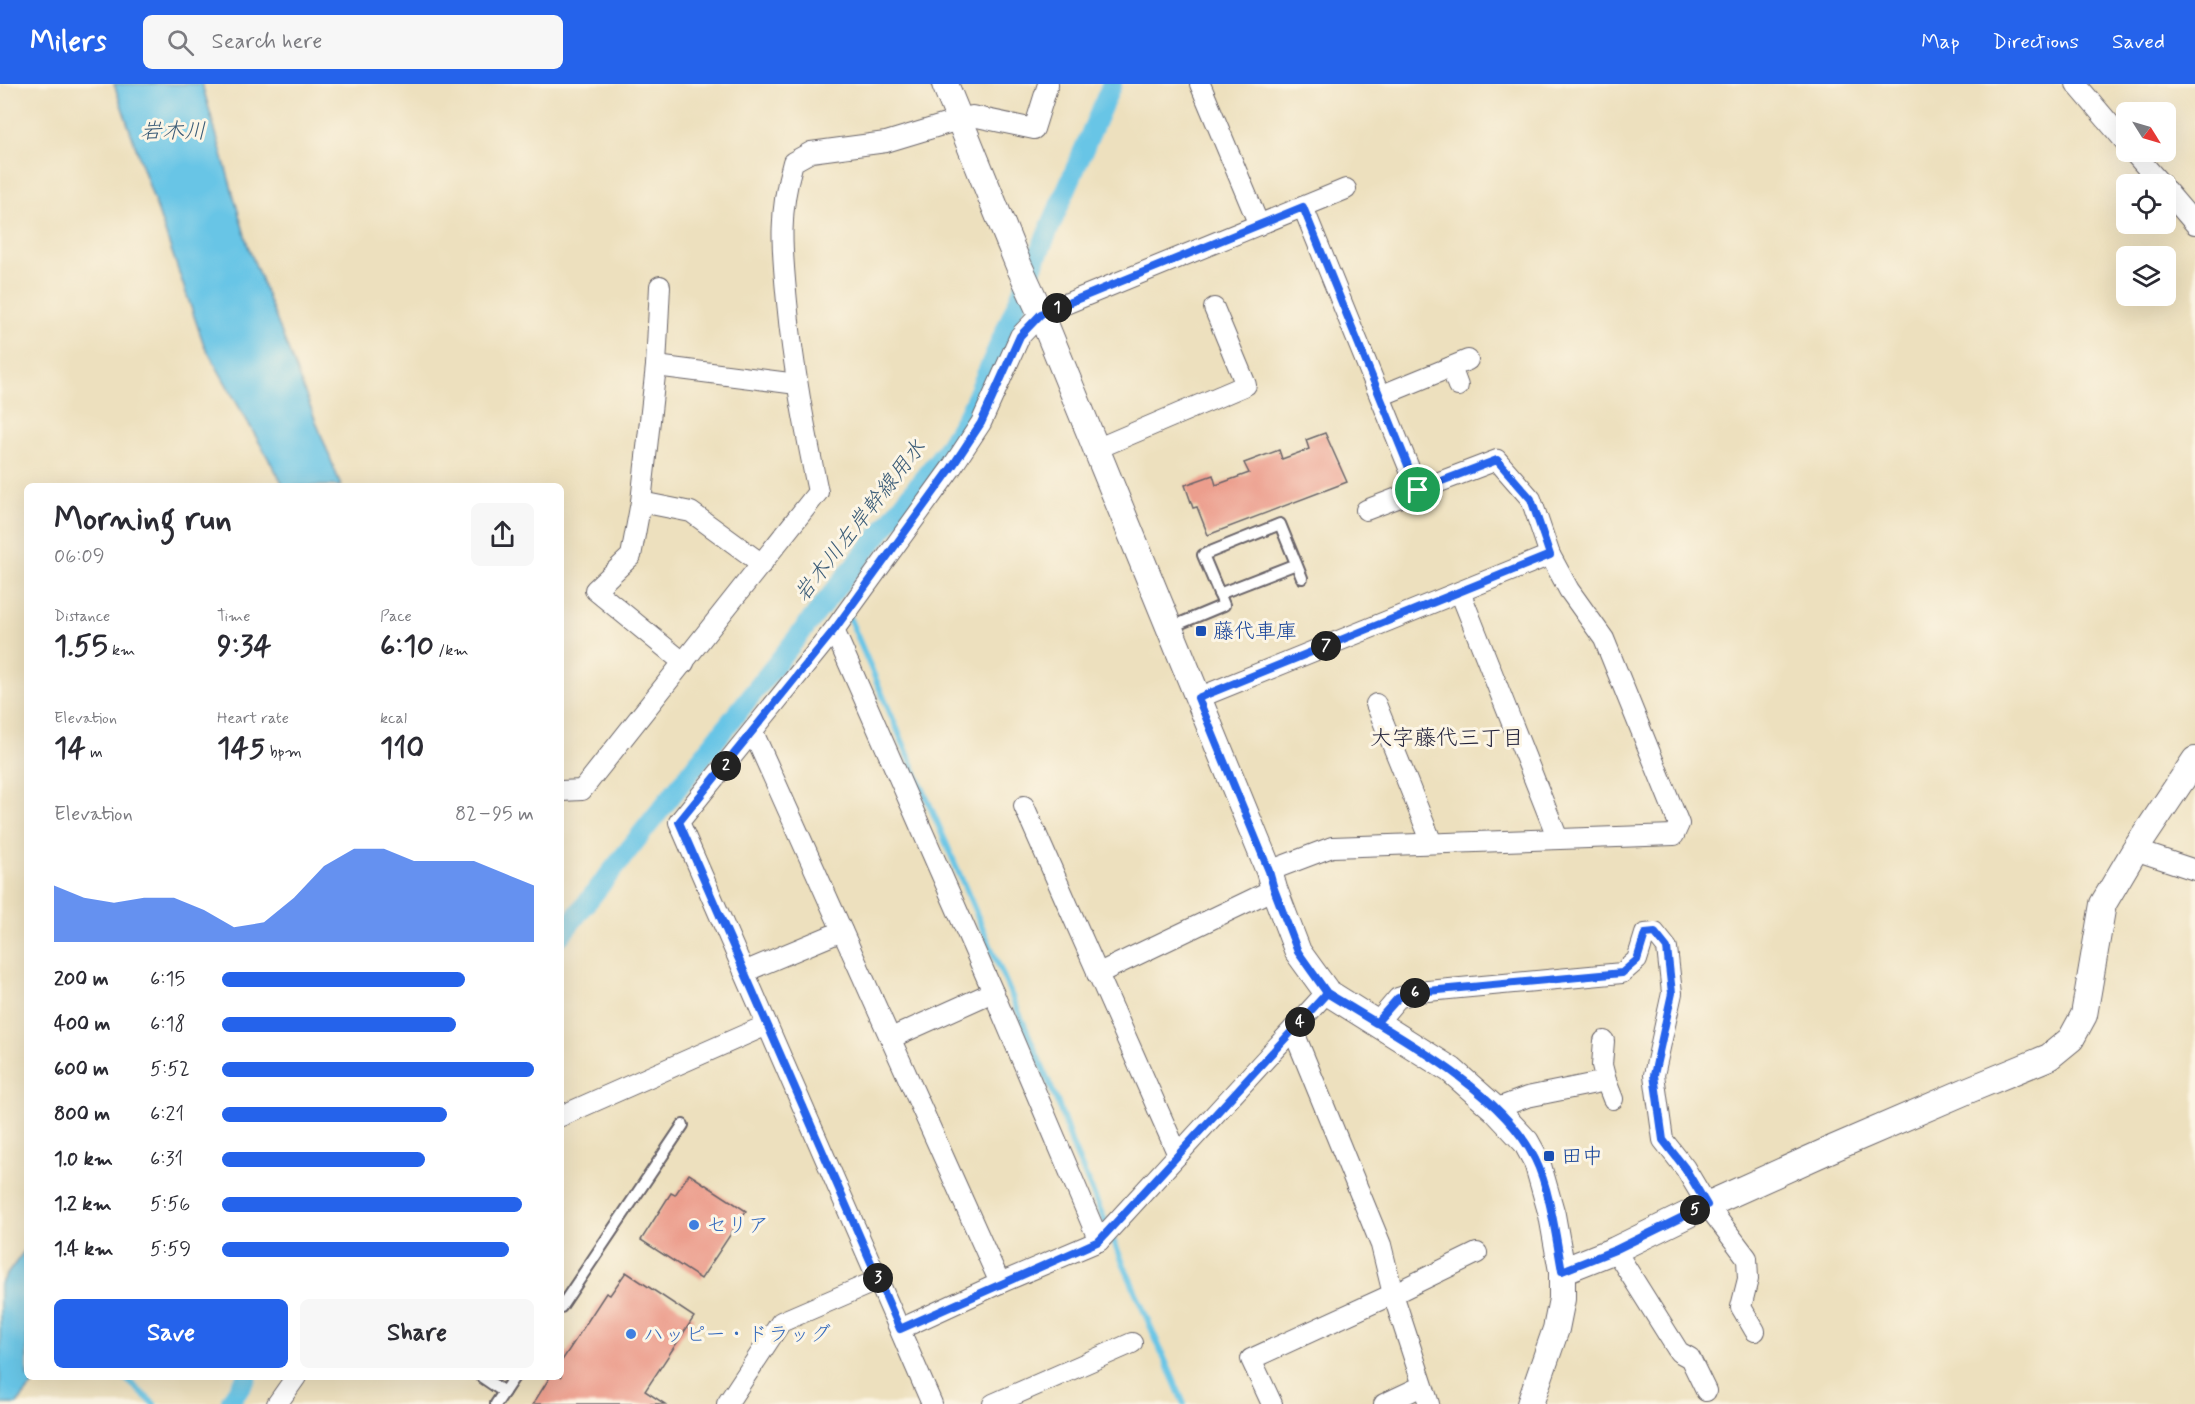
<!DOCTYPE html>
<meta charset="utf-8">
<style>
body{margin:0;font-family:Mynerve,"Klee One",sans-serif;background:#f7f7f7;color:#2b2b33;height:100vh;display:flex;flex-direction:column;font-size:22px;white-space:nowrap}
*{box-sizing:border-box;margin:0}
p{font-size:20px;color:#7c7c81}
.icon{flex:none;width:33px;height:33px;fill:none;stroke:currentColor;stroke-width:2;stroke-linecap:round;stroke-linejoin:round}
.map{position:relative;flex:1;overflow:hidden}
.sheet{position:absolute;left:24px;top:399px;width:540px;height:897px;display:flex;flex-direction:column;background:#fff;border-radius:9px;box-shadow:0 6px 24px #0002}
.sheet>*{flex:none}
.needle{width:39px;rotate:127deg}
.tools{position:absolute;left:2116px;top:18px;display:grid;gap:12px}
.tools a{display:grid;place-items:center;width:60px;height:60px;border-radius:9px;background:#fff;box-shadow:0 6px 24px #0002;font-size:30px}
.pin{position:absolute;display:grid;place-items:center;width:51px;height:51px;color:#fff;margin:-26px;border:3px solid #fff;border-radius:50%;box-shadow:0 2px 6px #0007}
.km{position:absolute;width:30px;height:30px;margin:-15px;border-radius:50%;background:#222;color:#fff;font-size:16px;line-height:30px;text-align:center}
.round{display:grid;place-items:center;flex:none;width:63px;height:63px;border-radius:9px;background:#f7f7f7}
.overview{display:flex;align-items:center;justify-content:space-between;height:102px;padding:0 30px}
h1{font-size:33px;font-weight:700;line-height:45px}
.metrics{display:grid;grid-template-columns:repeat(3,1fr);gap:9px;height:102px;padding:6px 30px}
.metrics div{display:grid;align-content:center}
.metrics b{font-size:30px;font-weight:700}
.metrics small{font-size:16px;font-weight:400}
.metrics p{font-size:16px}
.chart{height:168px;padding:12px 30px}
.chart p{display:flex;justify-content:space-between}
.chart svg{width:100%;height:108px;margin-top:6px;fill:#2563eb;opacity:.7}
.button{display:flex;gap:12px;margin-top:auto;padding:12px 30px}
.button a{flex:1;height:69px;border-radius:9px;background:#2563eb;color:#fff;font-size:24px;font-weight:700;line-height:69px;text-align:center}
.button a+a{background:#f7f7f7;color:#2b2b33}
ul{padding:0 30px;list-style:none;font-size:20px}
li{display:grid;grid-template-columns:96px 72px 1fr;align-items:center;height:45px}
li i{height:15px;border-radius:8px;background:#2563eb}
header{display:flex;align-items:center;gap:36px;box-sizing:border-box;height:84px;padding:0 30px;background:#2563eb;color:#fff}
header strong{font-size:28px}
nav{display:flex;gap:33px;margin-inline-start:auto;font-size:21px}
.search{width:420px;height:54px;background:#f7f7f7;display:flex;align-items:center;gap:15px;box-sizing:border-box;padding:0 21px;border-radius:9px;color:#7c7c81;font-size:22px}
.map>svg:first-child{display:block}
.water{fill:#68c5e6;stroke:#457490;stroke-width:1.5}
.lines{fill:none;stroke-linecap:round;stroke-linejoin:round}
.stream{stroke:#68c5e6;stroke-width:6}
.canal{stroke:#68c5e6;stroke-width:20}
.building{fill:#ec9e8d}
.service-casing{stroke:#696469;stroke-width:14}
.minor-casing{stroke:#696469;stroke-width:22}
.tertiary-casing{stroke:#696469;stroke-width:28}
.service{stroke:#fff;stroke-width:10}
.minor{stroke:#fff;stroke-width:20}
.tertiary{stroke:#fff;stroke-width:26}
.route-casing{stroke:#fff;stroke-width:12}
.route{stroke:#2563eb;stroke-width:8}
.transit-dot{fill:#1a4fb4;stroke:#fcf5e5;stroke-width:2}
.shop-dot{fill:#3f7fe0;stroke:#fcf5e5;stroke-width:2}
.labels{text-anchor:middle;stroke-width:6;stroke-linejoin:round;paint-order:stroke}
.transit-label{font-size:21px;fill:#164399;stroke:#fcf5e5;text-anchor:start}
.shop-label{font-size:21px;fill:#366cbe;stroke:#fcf5e5;text-anchor:start}
.water-label{font-size:22px;font-style:italic;fill:#3a5b77;stroke:#fcf5e5}
.neighbourhood-label{font-size:22px;fill:#22223b;stroke:#fcf5e5}
</style>
<header>
<strong>Milers</strong>
<div class="search"><svg class="icon" aria-label="search" viewBox="0 0 24 24"><circle cx="10" cy="10" r="6"/><path d="M15 15l6 6"/></svg>Search here</div>
<nav><a>Map</a><a>Directions</a><a>Saved</a></nav>
</header>
<div class="map">
<svg width="2195" height="1320" viewBox="0 0 2195 1320">
<rect width="100%" height="100%" fill="#fcf5e5"/>
<filter id="ink" filterUnits="userSpaceOnUse"><feTurbulence type="fractalNoise" baseFrequency=".0167" numOctaves="2"/><feDisplacementMap in="SourceGraphic" scale="12" xChannelSelector="R" yChannelSelector="G"/><feConvolveMatrix kernelMatrix="1 2 1 2 8 2 1 2 1" color-interpolation-filters="sRGB"/></filter>
<filter id="wash" filterUnits="userSpaceOnUse"><feTurbulence type="fractalNoise" baseFrequency=".008" numOctaves="4" result="noise"/><feDisplacementMap in="SourceGraphic" scale="24" xChannelSelector="R" yChannelSelector="G"/><feGaussianBlur stdDeviation="1.35" result="paint"/><feColorMatrix in="noise" values="0 0 0 0 0 0 0 0 0 0 0 0 0 0 0 0 0 1.4 0 .05"/><feComposite in="paint" operator="in"/></filter>
<g filter="url(#wash)">
<rect width="100%" height="100%" fill="#ede0be"/>
<!-- water -->
<g class="water">
<path d="M114 0H202L248 162 341 402H284L204 261Z"/>
<path d="M27 1163V1293H39L17 1320H0V1200Z"/>
</g>
<g class="lines">
<!-- stream -->
<g class="stream">
<path d="M849 533 1059 1022 1073 1063 1184 1320"/>
<path d="M124 1293 154 1320"/>
</g>
<!-- canal -->
<g class="canal">
<path d="M561 851 946 366 972 323 1112 0"/>
<path d="M231 1316 247 1293"/>
</g>
</g>
<g id="blocks">
<!-- building -->
<g class="building">
<path d="M1325 349 1347 398 1208 451 1197 423 1193 424 1185 401 1213 391 1216 401 1249 389 1244 379 1279 366 1282 375 1309 365 1306 356Z"/>
<path d="M689 1090 746 1127 701 1195 641 1156 671 1109 675 1111Z"/>
<path d="M626 1188 694 1233 645 1307 665 1320H533L550 1293H561V1278L606 1209 610 1211Z"/>
</g>
</g>
</g>
<g filter="url(#ink)">
<use href="#blocks" fill-opacity="0" stroke="#696469" stroke-width="1.5"/>
<g class="lines">
<defs>
<g id="service">
<path d="M1219 510 1296 480"/>
<path d="M1169 544 1224 521 1203 471 1280 440 1302 494"/>
<path d="M561 1223 683 1041"/>
<path d="M482 1293 504 1308"/>
<path d="M496 1320 514 1293"/>
</g>
<g id="minor">
<path d="M1200 0 1259 141"/>
<path d="M2076 0 2127 60"/>
<path d="M2133 68 2161 100"/>
<path d="M2166 106 2195 140"/>
<path d="M1303 123 1418 406"/>
<path d="M660 202 656 282 641 418 631 472 595 506 684 579"/>
<path d="M656 282 797 300"/>
<path d="M1451 283 1458 302"/>
<path d="M1380 312 1468 276"/>
<path d="M1096 365 1246 301 1214 224"/>
<path d="M641 418 691 428 762 480"/>
<path d="M1460 508 1558 755"/>
<path d="M834 546 993 908 1099 1157"/>
<path d="M1198 614 1550 471"/>
<path d="M1376 620 1432 759"/>
<path d="M753 648 1000 1199"/>
<path d="M561 707 582 706 818 408C805 345 793 283 787 218 782 166 778 130 793 78L811 68 886 58 972 32 1034 45 1048 0"/>
<path d="M1024 722 1178 1071"/>
<path d="M2135 766 2195 786"/>
<path d="M1269 787 1332 763 1674 751 1679 740 1604 555 1569 506 1550 471 1531 415 1497 376 1366 426"/>
<path d="M744 888 842 847"/>
<path d="M1097 890 1274 805"/>
<path d="M1376 940 1398 914 1417 908 1622 889 1637 876 1645 850 1655 849 1667 864 1672 909 1654 991 1663 1056 1685 1084 1707 1121 1747 1174 1748 1195 1741 1223 1755 1247"/>
<path d="M1293 946 1381 1161 1393 1210 1429 1320"/>
<path d="M891 954 993 908"/>
<path d="M1604 957 1602 981 1606 997"/>
<path d="M1495 1025 1527 1013 1606 997 1613 1015"/>
<path d="M561 1032 767 941"/>
<path d="M1615 1166 1679 1268 1690 1274 1706 1307"/>
<path d="M900 1245 1000 1199 1099 1157 1327 908"/>
<path d="M277 1320 296 1293"/>
<path d="M727 1320 781 1238 869 1200"/>
<path d="M932 1320 679 738 834 546 952 383 981 339 1020 252 1041 230 1346 105"/>
<path d="M993 1320 1132 1259"/>
<path d="M1272 1320 1251 1275 1393 1210 1477 1169"/>
<path d="M1384 1320 1422 1302"/>
</g>
<g id="tertiary">
<path d="M945 0 1019 182 1041 230 1269 787 1274 805 1298 868 1327 908 1451 986 1495 1025 1526 1058 1537 1078 1552 1131 1562 1187V1215L1556 1245 1530 1320"/>
<path d="M1562 1187 1615 1166 1707 1121 1827 1067 1971 1005 2049 973 2071 955 2084 931 2103 820 2135 766 2195 676"/>
</g>
</defs>
<!-- service casing -->
<use href="#service" class="service-casing"/>
<!-- minor casing -->
<use href="#minor" class="minor-casing"/>
<!-- tertiary casing -->
<use href="#tertiary" class="tertiary-casing"/>
<!-- service -->
<use href="#service" class="service"/>
<!-- minor -->
<use href="#minor" class="minor"/>
<!-- tertiary -->
<use href="#tertiary" class="tertiary"/>
</g>
</g>
<g class="lines" filter="url(#ink)">
<defs>
<path id="route" d="M1418 406 1303 123 1041 230 1020 252 981 339 952 383 834 546 679 738 900 1245 1099 1157 1327 909C1392 949 1501 1005 1535 1075 1550 1105 1556 1154 1562 1187L1615 1166 1707 1121 1685 1084 1663 1056 1654 991 1672 909 1667 864 1655 849 1645 850 1637 876 1622 889 1417 908 1398 914 1376 939 1327 909 1298 868 1274 805 1269 787 1198 614 1550 471 1531 415 1497 376 1418 406"/>
</defs>
<!-- route casing -->
<use href="#route" class="route-casing"/>
<!-- route -->
<use href="#route" class="route"/>
</g>
<!-- markers -->
<g class="transit-dot">
<rect x="1195" y="541" width="12" height="12" rx="3"/>
<rect x="1543" y="1066" width="12" height="12" rx="3"/>
</g>
<g class="shop-dot">
<circle cx="694" cy="1141" r="6"/>
<circle cx="631" cy="1250" r="6"/>
</g>
<g class="labels">
<!-- transit labels -->
<g class="transit-label">
<text x="1213" y="554">藤代車庫</text>
<text x="1561" y="1079">田中</text>
</g>
<!-- shop labels -->
<g class="shop-label">
<text x="706" y="1148">セリア</text>
<text x="643" y="1257">ハッピー・ドラッグ</text>
</g>
<!-- water labels -->
<g class="water-label">
<text x="173" y="54">岩木川</text>
<text transform="translate(859 436) rotate(-52)" y="8">岩木川左岸幹線用水</text>
</g>
<!-- neighbourhood labels -->
<g class="neighbourhood-label">
<text x="1447" y="661">大字藤代三丁目</text>
</g>
</g>
</svg>
<div class="tools">
<a><svg class="needle" viewBox="-14 -14 28 28"><path d="M0-13l5 13h-10z" fill="#e53935"/><path d="M0 13l5-13h-10z" fill="#7c7c81"/></svg></a>
<a><svg class="icon" aria-label="locate" viewBox="0 0 24 24"><circle cx="12" cy="12" r="6"/><path d="M12 2v4M12 18v4M2 12h4M18 12h4"/></svg></a>
<a><svg class="icon" aria-label="layers" viewBox="0 0 24 24"><path d="M12 4l9 5-9 5-9-5zM3 14l9 5 9-5"/></svg></a>
</div>
<div class="pin" style="left:1418px;top:406px;background:#1e9e55"><svg class="icon" aria-label="arrive" viewBox="0 0 24 24"><path d="M6 21V4h12l-3 4 3 4H6"/></svg></div>
<b class="km" style="left:1057px;top:224px">1</b>
<b class="km" style="left:726px;top:682px">2</b>
<b class="km" style="left:878px;top:1194px">3</b>
<b class="km" style="left:1300px;top:938px">4</b>
<b class="km" style="left:1695px;top:1126px">5</b>
<b class="km" style="left:1415px;top:909px">6</b>
<b class="km" style="left:1326px;top:562px">7</b>
<section class="sheet">
<div class="overview"><div><h1>Morning run</h1><p>06:09</p></div><a class="round"><svg class="icon" aria-label="share" viewBox="0 0 24 24"><path d="M12 15V3M7 8l5-5 5 5M5 13v7h14v-7"/></svg></a></div>
<div class="metrics">
<div><p>Distance</p><b>1.55<small> km</small></b></div>
<div><p>Time</p><b>9:34</b></div>
<div><p>Pace</p><b>6:10<small> /km</small></b></div>
</div>
<div class="metrics">
<div><p>Elevation</p><b>14<small> m</small></b></div>
<div><p>Heart rate</p><b>145<small> bpm</small></b></div>
<div><p>kcal</p><b>110</b></div>
</div>
<div class="chart"><p><span>Elevation</span>82–95 m</p>
<svg viewBox="0 0 160 44" preserveAspectRatio="none"><path d="M0 44V21L10 26L20 28L30 26L40 26L50 31L60 38L70 36L80 26L90 13L100 6L110 6L120 11L130 11L140 11L150 16L160 21V44z"/></svg>
</div>
<ul>
<li><b>200 m</b>6:15<i style="width:78%"></i></li>
<li><b>400 m</b>6:18<i style="width:75%"></i></li>
<li><b>600 m</b>5:52<i style="width:100%"></i></li>
<li><b>800 m</b>6:21<i style="width:72%"></i></li>
<li><b>1.0 km</b>6:31<i style="width:65%"></i></li>
<li><b>1.2 km</b>5:56<i style="width:96%"></i></li>
<li><b>1.4 km</b>5:59<i style="width:92%"></i></li>
</ul>
<div class="button"><a>Save</a><a>Share</a></div>
</section>
</div>
